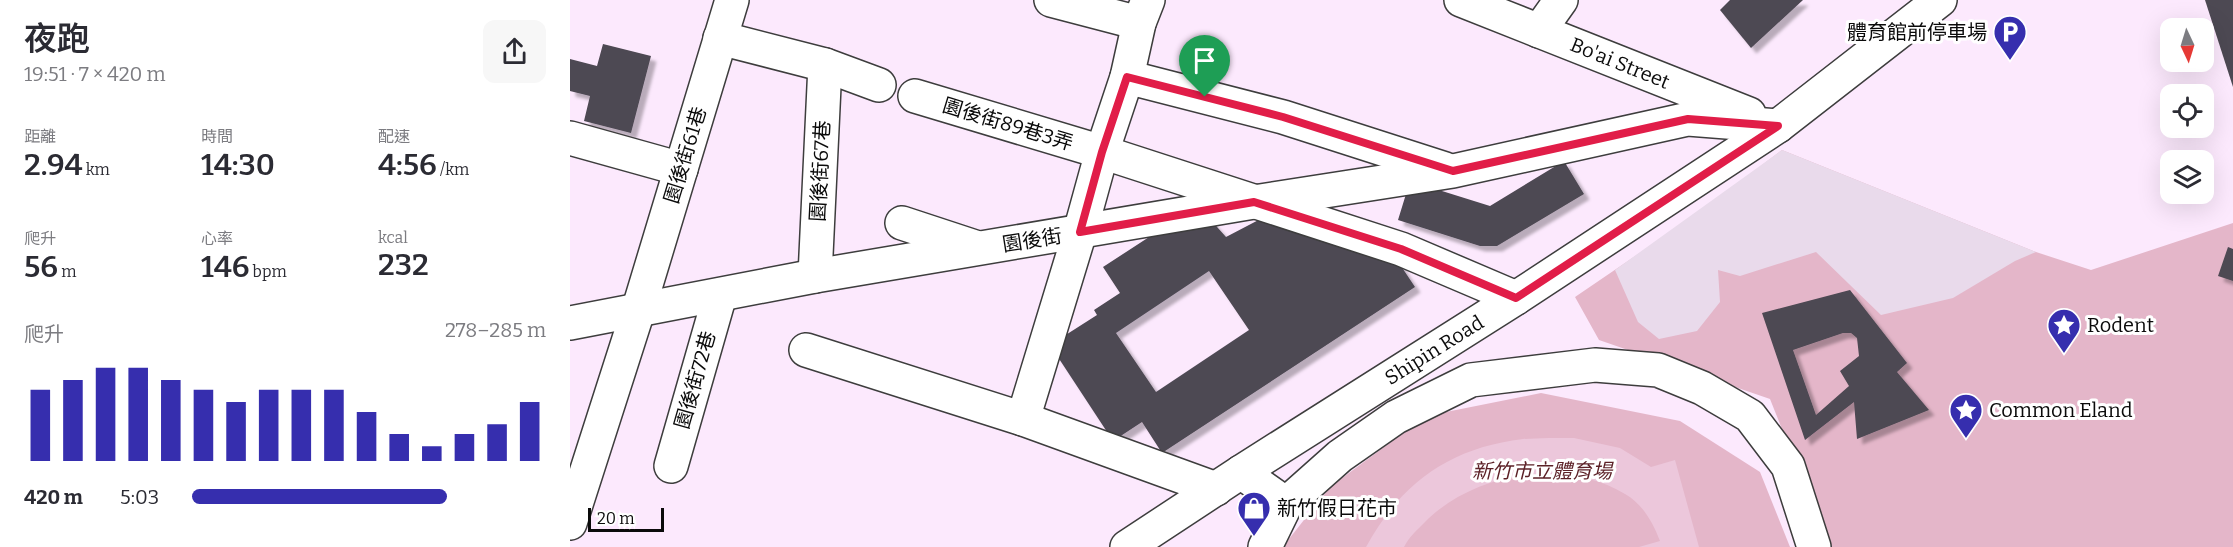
<!DOCTYPE html>
<html lang="zh-TW">
<meta charset="utf-8">
<style>
body{margin:0;font-family:Bitter,"Noto Sans TC",serif;background:#f7f7f7;color:#2b2b33;height:100vh;display:flex;flex-direction:column;font-size:22px;white-space:nowrap}
*{box-sizing:border-box;margin:0}
p{font-size:20px;color:#7c7c81}
.icon{flex:none;width:33px;height:33px;fill:none;stroke:currentColor;stroke-width:2;stroke-linecap:round;stroke-linejoin:round}
.map{position:relative;flex:1;overflow:hidden}
.side{display:flex;flex-direction:column;background:#fff;width:570px}
.side>*{flex:none}
.needle{width:39px;rotate:176deg}
.buttons{position:absolute;left:1590px;top:18px;display:grid;gap:12px}
.buttons a{display:grid;place-items:center;width:54px;height:54px;border-radius:12px;background:#fff;box-shadow:0 6px 24px #0002;font-size:30px}
.scale{position:absolute;left:18px;bottom:15px;width:76px;box-sizing:border-box;padding-left:6px;border:3px solid #0a0a0a;border-top:0;font-size:16px;line-height:21px;white-space:nowrap;color:#0a0a0a;-webkit-text-stroke:4px #fff;paint-order:stroke}
.pin{position:absolute;display:grid;place-items:center;width:51px;height:51px;color:#fff;margin:-62px -26px;border-radius:50% 50% 50% 0;rotate:-45deg;box-shadow:0 0 6px #0007}
.pin .icon{rotate:45deg}
.round{display:grid;place-items:center;flex:none;width:63px;height:63px;border-radius:12px;background:#f7f7f7}
.overview{display:flex;align-items:center;justify-content:space-between;height:102px;padding:0 24px}
h1{font-size:33px;font-weight:600;line-height:45px}
.metrics{display:grid;grid-template-columns:repeat(3,1fr);gap:9px;height:102px;padding:6px 24px}
.metrics div{display:grid;align-content:center}
.metrics b{font-size:30px;font-weight:600}
.metrics small{font-size:16px;font-weight:400}
.metrics p{font-size:16px}
.chart{height:168px;padding:12px 24px}
.chart p{display:flex;justify-content:space-between}
.chart svg{width:100%;height:108px;margin-top:6px;stroke:#362eae;stroke-width:6}
ul{padding:0 24px;list-style:none;font-size:20px}
li{display:grid;grid-template-columns:96px 72px 1fr;align-items:center;height:45px}
li i{height:15px;border-radius:8px;background:#362eae}
main{display:flex;flex:1;min-height:0}
.map>svg:first-child{display:block}
.green{fill:#e4b6c9}
.pitch{fill:#ecc7db}
.plaza{fill:#e9daeb}
.building{fill:#4d4852;fill-rule:evenodd;filter:url(#shadow)}
.lines{fill:none;stroke-linecap:round;stroke-linejoin:round}
.minor-casing{stroke:#3d3d3d;stroke-width:36}
.minor{stroke:#fff;stroke-width:33}
.route-casing{stroke:#fff;stroke-width:12}
.route{stroke:#e11d48;stroke-width:8}
.labels{text-anchor:middle;stroke-width:6;stroke-linejoin:round;paint-order:stroke}
.poi-label{font-size:20px;fill:#0a0a0a;stroke:#fff;text-anchor:start}
.street-label{font-size:20px;fill:#0a0a0a;stroke:#fff}
.park-label{font-size:20px;font-style:italic;fill:#5c2127;stroke:#fff}
</style>
<main>
<section class="side">
<div class="overview"><div><h1>夜跑</h1><p>19:51 · 7 × 420 m</p></div><a class="round"><svg class="icon" aria-label="share" viewBox="0 0 24 24"><path d="M12 15V3M7 8l5-5 5 5M5 13v7h14v-7"/></svg></a></div>
<div class="metrics">
<div><p>距離</p><b>2.94<small> km</small></b></div>
<div><p>時間</p><b>14:30</b></div>
<div><p>配速</p><b>4:56<small> /km</small></b></div>
</div>
<div class="metrics">
<div><p>爬升</p><b>56<small> m</small></b></div>
<div><p>心率</p><b>146<small> bpm</small></b></div>
<div><p>kcal</p><b>232</b></div>
</div>
<div class="chart"><p><span>爬升</span>278–285 m</p>
<svg viewBox="0 0 160 44" preserveAspectRatio="none"><path d="M5 44V15M15 44V11M25 44V6M35 44V6M45 44V11M55 44V15M65 44V20M75 44V15M85 44V15M95 44V15M105 44V24M115 44V33M125 44V38M135 44V33M145 44V29M155 44V20"/></svg>
</div>
<ul>
<li><b>420 m</b>5:03<i style="width:72%"></i></li>
</ul>
</section>
<div class="map">
<svg width="1663" height="547" viewBox="0 0 1663 547">
<defs>
<filter id="shadow"><feDropShadow dx="5.5" dy="5.5" stdDeviation="1.5" flood-color="#0004"/></filter>
</defs>
<rect width="100%" height="100%" fill="#fce9fd"/>
<!-- green -->
<g class="green">
<path d="M1212 150 1466 252 1521 270 1663 223V547H1259L1200 399 1029 340 1005 297 1127 214Z"/>
<path d="M971 393 1110 421 1190 472 1220 547H715V544L760 487 856 416Z"/>
</g>
<!-- pitch -->
<path class="pitch" d="M1004 438 1050 448 1081 467 1105 460 1129 547H1069L1090 541C1083 523 1073 504 1055 494 995 457 903 473 855 522 847 530 839 537 834 547H796C831 483 879 448 953 439 969 438 987 438 1004 438Z"/>
<!-- plaza -->
<path class="plaza" d="M1212 150 1466 252 1445 261 1383 298 1311 315 1246 252 1170 276 1148 270 1150 302 1127 331 1089 339 1068 322 1045 270Z"/>
<!-- building -->
<g class="building">
<path d="M1160 0H1233L1181 48 1150 10Z"/>
<path d="M1635 0H1663V87Z"/>
<path d="M33 44 81 56 61 133 14 121 20 96 0 91V59L27 66Z"/>
<path d="M994 161 1014 194 927 246H910L828 220 840 181 920 206Z"/>
<path d="M700 214 821 251 845 287 592 453 572 422 543 441 480 345 527 315 524 310 550 293 533 267 593 228 639 218 656 237ZM639 271 679 330 586 392 546 333Z"/>
<path d="M1658 247 1663 249V281L1648 276Z"/>
<path d="M1280 290 1337 363 1327 372 1359 410 1287 439 1284 402 1235 440 1192 313ZM1273 333H1281L1287 338 1289 356 1270 371 1279 386 1246 415 1223 350Z"/>
</g>
<g class="lines">
<defs>
<g id="minor">
<path d="M481 0 569 23"/>
<path d="M891 0 1179 114"/>
<path d="M969 31 991 0"/>
<path d="M150 38 255 65 309 85"/>
<path d="M557 77 713 117 875 169"/>
<path d="M345 96 532 152 831 249 946 298"/>
<path d="M0 138 111 169"/>
<path d="M332 223 405 247"/>
<path d="M245 276 255 65"/>
<path d="M0 323 245 276 684 202 883 171 1118 119 1208 126"/>
<path d="M236 350 453 419 646 489"/>
<path d="M453 419 510 232 532 152 557 77 569 23 578 0"/>
<path d="M101 466 150 295"/>
<path d="M671 472 716 504"/>
<path d="M0 523 68 311 162 0"/>
<path d="M557 547 671 472 946 298 1208 126 1370 0"/>
<path d="M695 547 716 504 770 456 826 417 901 380 1025 365 1088 370 1132 388 1180 416 1218 466 1244 547"/>
</g>
</defs>
<!-- minor casing -->
<use href="#minor" class="minor-casing"/>
<!-- minor -->
<use href="#minor" class="minor"/>
</g>
<g class="lines">
<defs>
<path id="route" d="M557 77 713 117 883 171 1118 119 1208 126 946 298 831 249 684 202 510 232 532 152Z"/>
</defs>
<!-- route casing -->
<use href="#route" class="route-casing"/>
<!-- route -->
<use href="#route" class="route"/>
</g>
<!-- icons -->
<defs>
<symbol id="parking-pin" viewBox="-11 -11 22 30"><path d="M0 17L-7.5 6A9.5 9.5 0 1 1 7.5 6Z" fill="#362eae" stroke="#fff"/><path d="M-3.5-5.5H1a3.5 3.5 0 0 1 0 7H-1V5.5H-3.5ZM-1-3.4V-.6H.8a1.4 1.4 0 0 0 0-2.8Z" fill="#fff"/></symbol>
<symbol id="sight-pin" viewBox="-11 -11 22 30"><path d="M0 17L-7.5 6A9.5 9.5 0 1 1 7.5 6Z" fill="#362eae" stroke="#fff"/><path d="M0-6L1.8-2.2L6-1.7L2.9 1.2L3.7 5.4L0 3.3L-3.7 5.4L-2.9 1.2L-6-1.7L-1.8-2.2Z" fill="#fff"/></symbol>
<symbol id="shop-pin" viewBox="-11 -11 22 30"><path d="M0 17L-7.5 6A9.5 9.5 0 1 1 7.5 6Z" fill="#362eae" stroke="#fff"/><path d="M-5-2.5h2.3a2.7 3.5 0 0 1 5.4 0H5L5.5 6h-11ZM-1.5-2.5h3a1.5 2.3 0 0 0-3 0Z" fill="#fff"/></symbol>
</defs>
<g fill-rule="evenodd">
<use href="#parking-pin" x="1421" y="13" width="38" height="52"/>
<use href="#sight-pin" x="1475" y="306" width="38" height="52"/>
<use href="#sight-pin" x="1377" y="391" width="38" height="52"/>
<use href="#shop-pin" x="665" y="489" width="38" height="52"/>
</g>
<g class="labels">
<!-- poi labels -->
<g class="poi-label">
<text x="1417" y="39" text-anchor="end">體育館前停車場</text>
<text x="1517" y="332">Rodent</text>
<text x="1419" y="417">Common Eland</text>
<text x="707" y="515">新竹假日花市</text>
</g>
<!-- street labels -->
<g class="street-label">
<text transform="translate(1050 63) rotate(22)" y="7">Bo'ai Street</text>
<text transform="translate(438 124) rotate(17)" y="7">園後街89巷3弄</text>
<text transform="translate(115 155) rotate(-73)" y="7">園後街61巷</text>
<text transform="translate(250 171) rotate(-87)" y="7">園後街67巷</text>
<text transform="translate(462 240) rotate(-9)" y="7">園後街</text>
<text transform="translate(864 350) rotate(-32)" y="7">Shipin Road</text>
<text transform="translate(125 380) rotate(-74)" y="7">園後街72巷</text>
</g>
<!-- park labels -->
<g class="park-label">
<text x="972" y="478">新竹市立體育場</text>
</g>
</g>
</svg>
<div class="buttons">
<a><svg class="needle" viewBox="-14 -14 28 28"><path d="M0-13l5 13h-10z" fill="#e53935"/><path d="M0 13l5-13h-10z" fill="#7c7c81"/></svg></a>
<a><svg class="icon" aria-label="locate" viewBox="0 0 24 24"><circle cx="12" cy="12" r="6"/><path d="M12 2v4M12 18v4M2 12h4M18 12h4"/></svg></a>
<a><svg class="icon" aria-label="layers" viewBox="0 0 24 24"><path d="M12 4l9 5-9 5-9-5zM3 14l9 5 9-5"/></svg></a>
</div>
<div class="scale">20 m</div>
<div class="pin" style="left:635px;top:97px;background:#1e9e55"><svg class="icon" aria-label="arrive" viewBox="0 0 24 24"><path d="M6 21V4h12l-3 4 3 4H6"/></svg></div>
</div>
</main>
